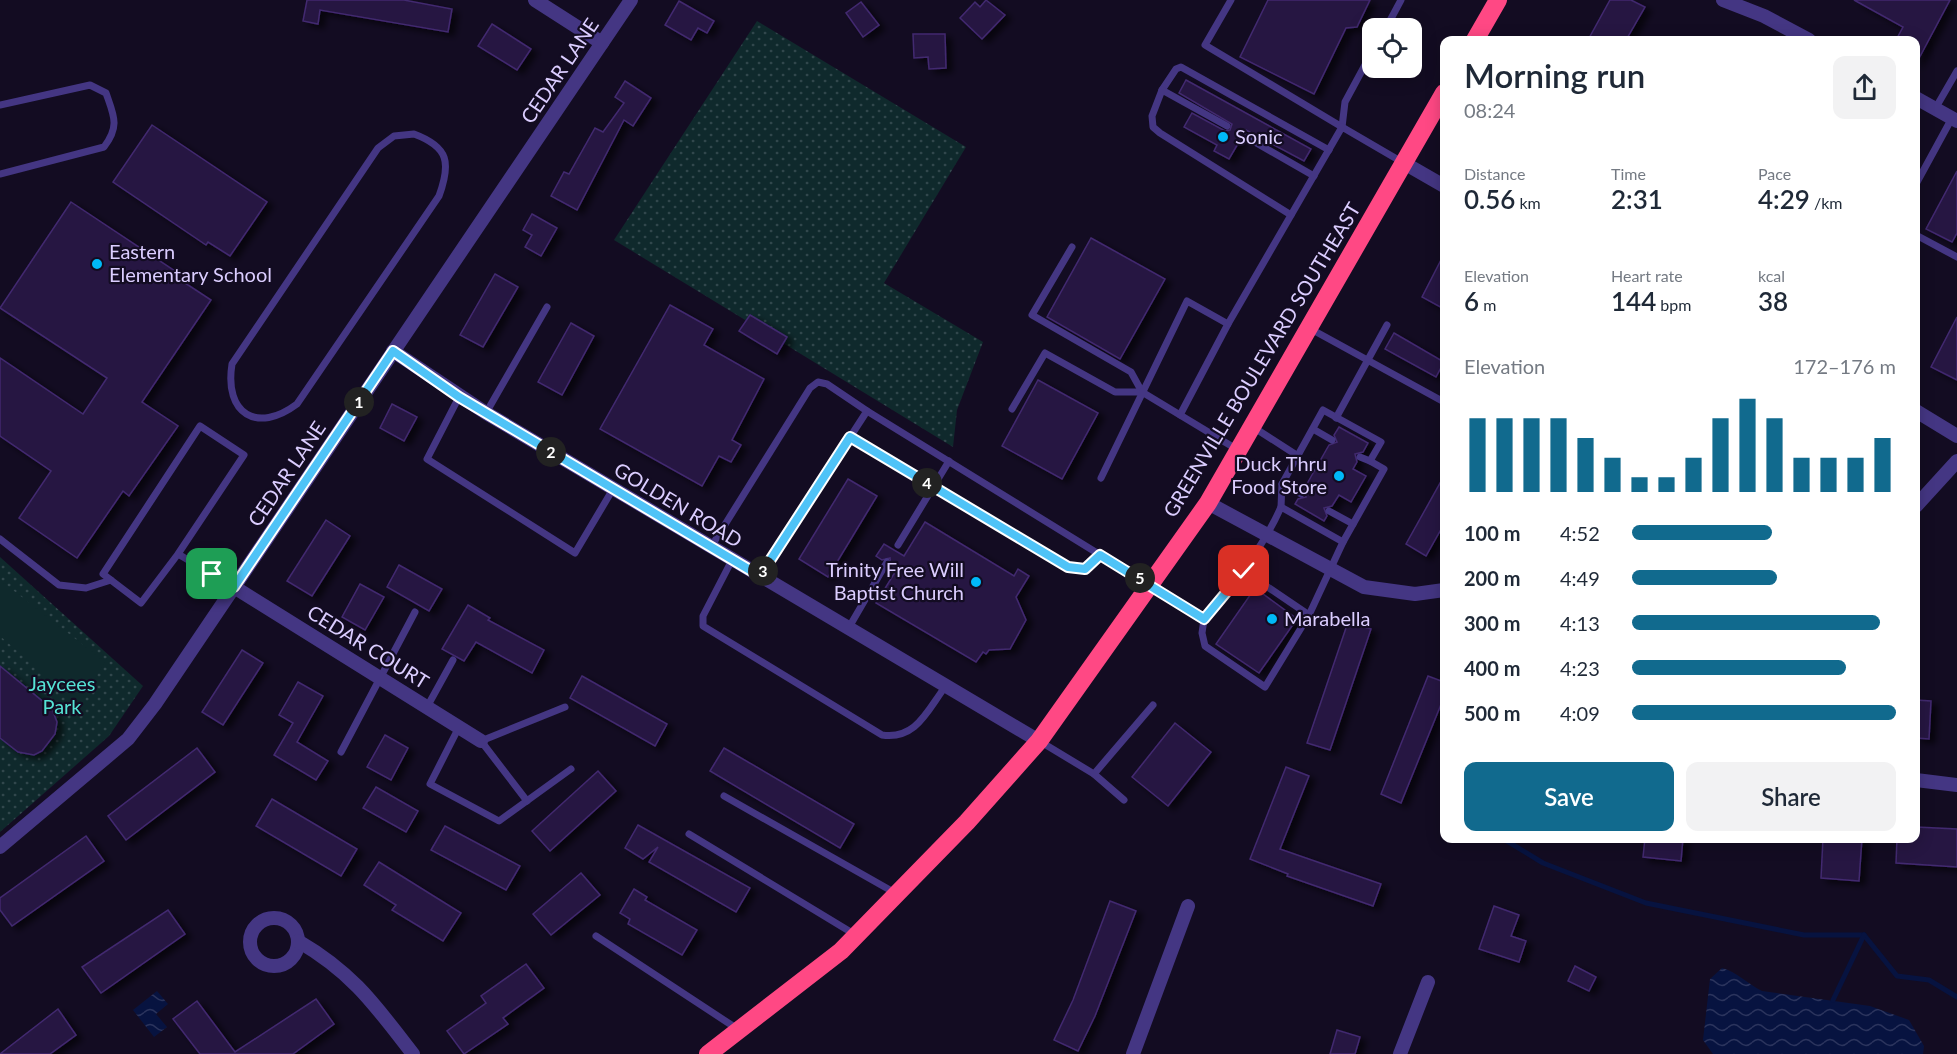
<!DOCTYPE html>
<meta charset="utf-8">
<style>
body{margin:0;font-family:Lato,sans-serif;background:#f2f2f3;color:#1f2937;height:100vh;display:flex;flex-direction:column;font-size:22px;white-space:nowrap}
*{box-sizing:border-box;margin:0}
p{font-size:20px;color:#747a83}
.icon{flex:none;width:33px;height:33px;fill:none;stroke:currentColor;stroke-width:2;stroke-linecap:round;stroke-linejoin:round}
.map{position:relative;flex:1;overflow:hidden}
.drawer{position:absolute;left:1440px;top:36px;width:480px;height:807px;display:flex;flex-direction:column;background:#fff;border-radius:12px;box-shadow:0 3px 15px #0003}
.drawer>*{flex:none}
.tools{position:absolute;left:1362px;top:18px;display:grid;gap:12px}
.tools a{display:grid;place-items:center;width:60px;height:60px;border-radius:12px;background:#fff;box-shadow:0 3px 15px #0003;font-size:30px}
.pin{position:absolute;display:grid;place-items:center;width:51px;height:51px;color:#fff;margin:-26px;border-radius:12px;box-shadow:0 3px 9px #0006}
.km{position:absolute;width:30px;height:30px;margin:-15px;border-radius:50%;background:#222;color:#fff;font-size:16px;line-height:30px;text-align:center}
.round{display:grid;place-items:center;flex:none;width:63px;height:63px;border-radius:12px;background:#f2f2f3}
.head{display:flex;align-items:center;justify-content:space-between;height:102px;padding:0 24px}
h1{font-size:33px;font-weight:600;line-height:45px}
.stats{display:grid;grid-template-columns:repeat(3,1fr);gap:9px;height:102px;padding:6px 24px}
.stats div{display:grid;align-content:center}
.stats b{font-size:26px;font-weight:600}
.stats small{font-size:16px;font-weight:400}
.stats p{font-size:16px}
.chart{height:168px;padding:12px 24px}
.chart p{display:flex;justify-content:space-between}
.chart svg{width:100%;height:108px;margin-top:6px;stroke:#116a8e;stroke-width:6}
.primary-button{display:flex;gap:12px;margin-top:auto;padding:12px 24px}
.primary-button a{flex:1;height:69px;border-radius:12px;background:#116a8e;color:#fff;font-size:24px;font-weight:600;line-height:69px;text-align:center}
.primary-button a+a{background:#f2f2f3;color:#1f2937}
ul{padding:0 24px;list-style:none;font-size:20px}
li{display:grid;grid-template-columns:96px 72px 1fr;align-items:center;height:45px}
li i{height:15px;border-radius:8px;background:#116a8e}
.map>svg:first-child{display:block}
.grass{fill:url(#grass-dots)}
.pitch{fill:#0f292c}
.water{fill:url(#water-waves)}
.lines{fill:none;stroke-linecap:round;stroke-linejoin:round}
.stream{stroke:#071340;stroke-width:5}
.building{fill:#271843;stroke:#422970;stroke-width:1.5;filter:url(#shadow)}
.lane{stroke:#443683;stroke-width:7}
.street{stroke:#443683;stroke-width:14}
.highway{stroke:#ff4884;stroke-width:18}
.route-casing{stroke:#fff;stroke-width:12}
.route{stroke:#4fc3f7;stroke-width:8}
.poi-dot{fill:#00b9f8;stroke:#130c22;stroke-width:2}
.labels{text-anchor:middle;stroke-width:4.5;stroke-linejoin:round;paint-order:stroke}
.street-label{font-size:20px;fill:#dbcdff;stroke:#130c22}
.poi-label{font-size:20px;fill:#dbcdff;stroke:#130c22;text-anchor:start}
.park-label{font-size:20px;fill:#55e3d5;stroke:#130c22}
</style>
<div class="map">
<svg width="1957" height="1054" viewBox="0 0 1957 1054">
<defs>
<pattern id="grass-dots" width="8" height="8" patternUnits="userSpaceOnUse" patternTransform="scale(1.5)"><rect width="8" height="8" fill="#0f292c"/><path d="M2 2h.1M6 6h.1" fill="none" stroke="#31474c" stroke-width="1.8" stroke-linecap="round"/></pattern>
<pattern id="water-waves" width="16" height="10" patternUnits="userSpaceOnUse" patternTransform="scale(1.5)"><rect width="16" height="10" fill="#071340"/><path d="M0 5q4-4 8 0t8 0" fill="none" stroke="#2b345d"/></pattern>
<filter id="shadow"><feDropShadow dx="6" dy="4" stdDeviation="3" flood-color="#0009"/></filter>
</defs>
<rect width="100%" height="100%" fill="#130c22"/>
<!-- grass -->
<g class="grass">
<path d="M757 21 966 147 884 283 983 342 957 410 953 447 614 240Z"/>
<path d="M0 557 143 686 109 736 0 832Z"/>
</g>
<!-- pitch -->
<path class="pitch" d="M0 580 105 662 79 704 0 636Z"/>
<!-- water -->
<g class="water">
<path d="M1722 968C1737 972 1748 984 1762 991L1870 1006 1909 1020 1924 1046 1923 1054H1713L1703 1040 1710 979Z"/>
<path d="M157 991 168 1004 156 1014 167 1027 154 1037 133 1010Z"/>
</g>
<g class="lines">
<!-- stream -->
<g class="stream">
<path d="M1502 838 1543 863 1646 903 1804 935H1864"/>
<path d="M1864 935 1897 976 1929 980 1957 997"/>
<path d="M1833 1000 1864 935"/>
</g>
</g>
<!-- building -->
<g class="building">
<path d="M307 0H404L452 9 448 32 320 10 318 24 303 21Z"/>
<path d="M986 0 1005 15 982 39 960 18 975 2 980 7Z"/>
<path d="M1268 0H1370L1357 27 1346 28 1314 94 1240 57Z"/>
<path d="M1610 0H1631L1645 7 1626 40H1588Z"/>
<path d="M1854 0H1950L1916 64V40H1896L1903 27Z"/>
<path d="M679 1 714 21 707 33 698 28 691 40 665 25Z"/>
<path d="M861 2 879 25 863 37 846 13Z"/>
<path d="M492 24 531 49 517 70 478 46Z"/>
<path d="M913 34H945L946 68 929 69 928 57 914 58Z"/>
<path d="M1186 80 1311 149 1304 161 1246 130 1229 159 1214 151 1217 145 1184 127 1192 113 1225 131 1230 130 1232 124 1179 93Z"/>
<path d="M625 81 651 98 633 126 624 120 577 210 551 196 564 172 569 174 595 128 603 132 624 103 615 97Z"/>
<path d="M152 125 267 202 230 256 208 242 206 245 113 182Z"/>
<path d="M1957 171V233L1952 242 1926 229Z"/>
<path d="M71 202 184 277 182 281 211 300 142 402 178 426 129 496 123 491 77 558 19 518 51 471 0 436V358L83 414 107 378 0 308Z"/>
<path d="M532 214 557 228 541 256 525 247 532 235 523 230Z"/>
<path d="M1091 238 1165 279 1120 359 1047 317Z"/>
<path d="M1444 254V309L1422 297Z"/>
<path d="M495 274 518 287 483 347 460 335Z"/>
<path d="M670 305 713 329 704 345 764 379 732 440 741 445 731 462 719 456 702 486 600 429Z"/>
<path d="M750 315 787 337 777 354 739 331Z"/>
<path d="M1957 317V380L1931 367Z"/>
<path d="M571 323 594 336 562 395 538 382Z"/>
<path d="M1394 333 1444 362 1436 377 1385 349Z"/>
<path d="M1038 380 1098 413 1062 479 1002 446Z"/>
<path d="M392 404 417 417 404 441 380 428Z"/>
<path d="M1339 427 1368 443 1363 452 1355 454 1357 462 1353 469 1366 476 1351 502 1339 495 1332 506 1324 508 1327 516 1324 521 1295 504 1298 499 1306 497 1304 489 1329 445 1337 442 1334 435Z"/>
<path d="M1444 476V524L1426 556 1406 544Z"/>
<path d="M848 479 877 496 828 577 799 559Z"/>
<path d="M326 520 350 536 312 596 287 581Z"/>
<path d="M925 522 1014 576 1018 569 1029 576 1016 597 1026 620 1010 649 989 650 986 654 983 652 976 662 876 603 897 569 891 566 890 558 882 560 876 556 884 544 904 556Z"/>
<path d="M399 565 442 589 429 611 387 587Z"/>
<path d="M360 584 384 597 365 630 342 617Z"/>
<path d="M1255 588 1297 619 1259 673 1216 644Z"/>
<path d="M468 605 490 618 488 620 544 650 532 673 476 642 464 661 442 649Z"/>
<path d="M1348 622 1371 629 1330 750 1307 743Z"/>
<path d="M242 650 263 663 223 725 202 712Z"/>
<path d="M0 666 52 709 57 722 55 734 42 751 34 755 18 752 0 738Z"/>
<path d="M582 676 667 724 655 746 570 698Z"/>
<path d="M1428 676 1444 682V697L1401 803 1381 794Z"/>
<path d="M298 682 323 696 297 742 328 761 316 780 274 755 293 723 279 715Z"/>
<path d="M1916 700 1931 701 1929 739 1916 738Z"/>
<path d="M1175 723 1211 752 1168 806 1132 777Z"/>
<path d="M385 735 408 748 391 780 367 767Z"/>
<path d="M197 748 215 772 126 840 108 816Z"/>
<path d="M724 748 854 824 840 848 710 771Z"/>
<path d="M1286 767 1309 776 1280 849 1381 884 1373 906 1287 876 1288 874 1250 859Z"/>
<path d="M598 771 616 791 550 851 532 831Z"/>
<path d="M376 787 418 811 406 832 363 808Z"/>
<path d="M272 799 357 849 341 876 256 826Z"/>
<path d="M638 825 750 888 736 912 649 862 658 847 643 859 625 848Z"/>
<path d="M445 826 520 866 506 890 431 850Z"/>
<path d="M1916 827 1957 829V867L1896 863 1897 838H1916Z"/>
<path d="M86 836 104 861 12 926 0 910V898Z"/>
<path d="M1645 838H1683L1681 861 1643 857Z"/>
<path d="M1823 838H1862L1859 881 1821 878Z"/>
<path d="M379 862 461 913 443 941 392 910 396 905 364 885Z"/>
<path d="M581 873 600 895 551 935 533 914Z"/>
<path d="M634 889 647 897 645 900 697 930 682 955 628 924 630 919 620 913Z"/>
<path d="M1110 901 1136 911 1095 1016 1078 1051 1054 1040 1073 1000Z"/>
<path d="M1494 906 1519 915 1511 936 1526 941 1519 962 1479 949Z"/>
<path d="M168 910 185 934 101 993 82 967Z"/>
<path d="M526 964 544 988 503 1018 508 1024 464 1054 447 1031 486 1003 481 996Z"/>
<path d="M1575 966 1596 977 1589 991 1568 981Z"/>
<path d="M316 999 334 1024 293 1054H200L173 1019 197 1001 235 1052Z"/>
<path d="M58 1009 76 1035 50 1054H0Z"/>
<path d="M1337 1030 1360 1037 1355 1054H1330Z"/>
</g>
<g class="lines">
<!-- lane -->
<g class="lane">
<path d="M1231 0 1205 45 1342 127 1345 102 1372 52"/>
<path d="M1386 28 1401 0"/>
<path d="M1162 90 1176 69 1181 67 1329 150"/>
<path d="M0 105 90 85 106 93C114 116 120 126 104 147L0 174"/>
<path d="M1935 109 1957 71"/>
<path d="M1227 126 1162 90 1152 116 1153 127 1160 133 1291 215"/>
<path d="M414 134C449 147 451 163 439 196L297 404C257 434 224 414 232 364L378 148 394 136Z"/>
<path d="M1246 137 1314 176"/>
<path d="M1916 184 1952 118"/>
<path d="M1916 235 1957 257"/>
<path d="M1072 247 1032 315 1131 372 1142 392 1238 450"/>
<path d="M1309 328 1444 402"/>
<path d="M459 397 427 459 575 553 613 489"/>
<path d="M1012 409 1045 353 1115 392H1142"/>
<path d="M867 411 1204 619C1234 583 1262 550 1281 507L1343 542"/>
<path d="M486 413 547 307"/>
<path d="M1180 415 1228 324 1342 127 1402 162"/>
<path d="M1336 418 1387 325"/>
<path d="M1253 427 1298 456"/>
<path d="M1313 429 1332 440"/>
<path d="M850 437 1068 567 1085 569 1100 554"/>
<path d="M1360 457 1370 461"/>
<path d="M1101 478 1187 301 1228 324"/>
<path d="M1282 484 1301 494"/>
<path d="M1281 507 1282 484 1323 410 1381 442 1370 461 1384 469 1343 542 1309 615"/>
<path d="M1329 511 1353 524"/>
<path d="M0 539 59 585 86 588 111 580"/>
<path d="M898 545 949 461"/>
<path d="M711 547 810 388 818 382 827 384 867 411 760 576"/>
<path d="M178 554 244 455 200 426 103 574 141 603 178 554 234 587"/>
<path d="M732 560 703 616V626L882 735C916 740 927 711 945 687"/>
<path d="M1204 619 1202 633 1205 646 1265 687 1309 615 1244 571"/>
<path d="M848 629 887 562"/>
<path d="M427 707 453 660"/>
<path d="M459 727 430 784 499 821 571 769"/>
<path d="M1041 742 1094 774 1153 705"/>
<path d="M341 752 415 612"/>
<path d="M1094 774 1124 800"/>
<path d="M724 796 897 894"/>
<path d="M527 801 481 741 565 707"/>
<path d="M689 834 854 934"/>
<path d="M596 936 736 1028"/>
</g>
<!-- street -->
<g class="street">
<path d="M535 0 602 43"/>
<path d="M1723 0 1764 16 1809 40"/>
<path d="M1916 98 1957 121"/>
<path d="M1404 163 1444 186"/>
<path d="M393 351 486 413 1039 741"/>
<path d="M1916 411 1957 436"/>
<path d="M1208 503 1364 587 1415 594 1444 590"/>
<path d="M1916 506 1957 461"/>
<path d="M234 587 481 741"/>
<path d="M1916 780 1957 785"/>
<path d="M0 847 128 739 155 704 631 0"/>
<circle cx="274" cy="942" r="24"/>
<path d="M298 941C353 973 375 1005 413 1054"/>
<path d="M1133 1054 1188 906"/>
<path d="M1400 1054 1428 982"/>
</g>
<!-- highway -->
<g class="highway">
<path d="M1475 40 1498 0"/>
<path d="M708 1054 841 951 967 822 1039 741 1208 503 1444 93"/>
</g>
</g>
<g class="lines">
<defs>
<path id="route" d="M212 574 234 587 393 351 459 397 760 576 850 437 1068 567 1085 569 1100 555 1204 619 1244 571"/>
</defs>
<!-- route casing -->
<use href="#route" class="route-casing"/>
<!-- route -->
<use href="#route" class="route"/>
</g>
<!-- markers -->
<g class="poi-dot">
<circle cx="1223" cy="137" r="6"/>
<circle cx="97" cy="264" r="6"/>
<circle cx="1339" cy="476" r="6"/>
<circle cx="976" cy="582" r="6"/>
<circle cx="1272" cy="619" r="6"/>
</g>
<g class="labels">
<!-- street labels -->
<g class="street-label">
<text transform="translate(560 71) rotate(-56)" y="7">CEDAR LANE</text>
<text transform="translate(1262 360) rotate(-59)" y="7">GREENVILLE BOULEVARD SOUTHEAST</text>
<text transform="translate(287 474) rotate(-56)" y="7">CEDAR LANE</text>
<text transform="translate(678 505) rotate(31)" y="7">GOLDEN ROAD</text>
<text transform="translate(368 647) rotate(32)" y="7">CEDAR COURT</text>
</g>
<!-- poi labels -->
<g class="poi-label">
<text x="1235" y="144">Sonic</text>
<text x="109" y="259">Eastern<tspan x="109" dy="23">Elementary School</tspan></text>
<text x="1327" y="471" text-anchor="end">Duck Thru<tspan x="1327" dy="23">Food Store</tspan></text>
<text x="964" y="577" text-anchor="end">Trinity Free Will<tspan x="964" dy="23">Baptist Church</tspan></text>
<text x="1284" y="626">Marabella</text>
</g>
<!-- park labels -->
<g class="park-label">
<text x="62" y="691">Jaycees<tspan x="62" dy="23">Park</tspan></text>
</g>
</g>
</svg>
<div class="tools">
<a><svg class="icon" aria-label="locate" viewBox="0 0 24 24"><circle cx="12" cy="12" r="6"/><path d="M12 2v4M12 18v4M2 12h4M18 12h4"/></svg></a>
</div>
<div class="pin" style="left:212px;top:574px;background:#1e9e55"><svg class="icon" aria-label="arrive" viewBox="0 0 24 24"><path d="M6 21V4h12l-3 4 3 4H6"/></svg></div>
<div class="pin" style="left:1244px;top:571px;background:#d93025"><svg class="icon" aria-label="check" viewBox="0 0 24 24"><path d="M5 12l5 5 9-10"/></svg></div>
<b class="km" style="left:359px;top:402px">1</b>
<b class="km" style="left:551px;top:452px">2</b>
<b class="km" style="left:763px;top:571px">3</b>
<b class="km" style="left:927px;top:483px">4</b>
<b class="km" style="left:1140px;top:578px">5</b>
<section class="drawer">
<div class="head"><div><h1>Morning run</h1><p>08:24</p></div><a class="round"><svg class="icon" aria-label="share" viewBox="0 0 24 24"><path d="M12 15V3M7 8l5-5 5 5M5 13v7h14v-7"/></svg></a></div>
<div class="stats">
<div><p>Distance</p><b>0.56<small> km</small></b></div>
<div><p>Time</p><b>2:31</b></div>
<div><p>Pace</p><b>4:29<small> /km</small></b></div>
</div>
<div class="stats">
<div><p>Elevation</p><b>6<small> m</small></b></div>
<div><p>Heart rate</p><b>144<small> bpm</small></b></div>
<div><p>kcal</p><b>38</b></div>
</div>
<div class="chart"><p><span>Elevation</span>172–176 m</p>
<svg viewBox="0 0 160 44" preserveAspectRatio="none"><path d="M5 44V14M15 44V14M25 44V14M35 44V14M45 44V22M55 44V30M65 44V38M75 44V38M85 44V30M95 44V14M105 44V6M115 44V14M125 44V30M135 44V30M145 44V30M155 44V22"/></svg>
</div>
<ul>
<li><b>100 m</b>4:52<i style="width:53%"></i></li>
<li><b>200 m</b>4:49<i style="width:55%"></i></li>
<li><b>300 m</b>4:13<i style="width:94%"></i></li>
<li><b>400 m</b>4:23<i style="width:81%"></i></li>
<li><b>500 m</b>4:09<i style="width:100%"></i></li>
</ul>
<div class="primary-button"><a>Save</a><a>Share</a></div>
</section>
</div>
